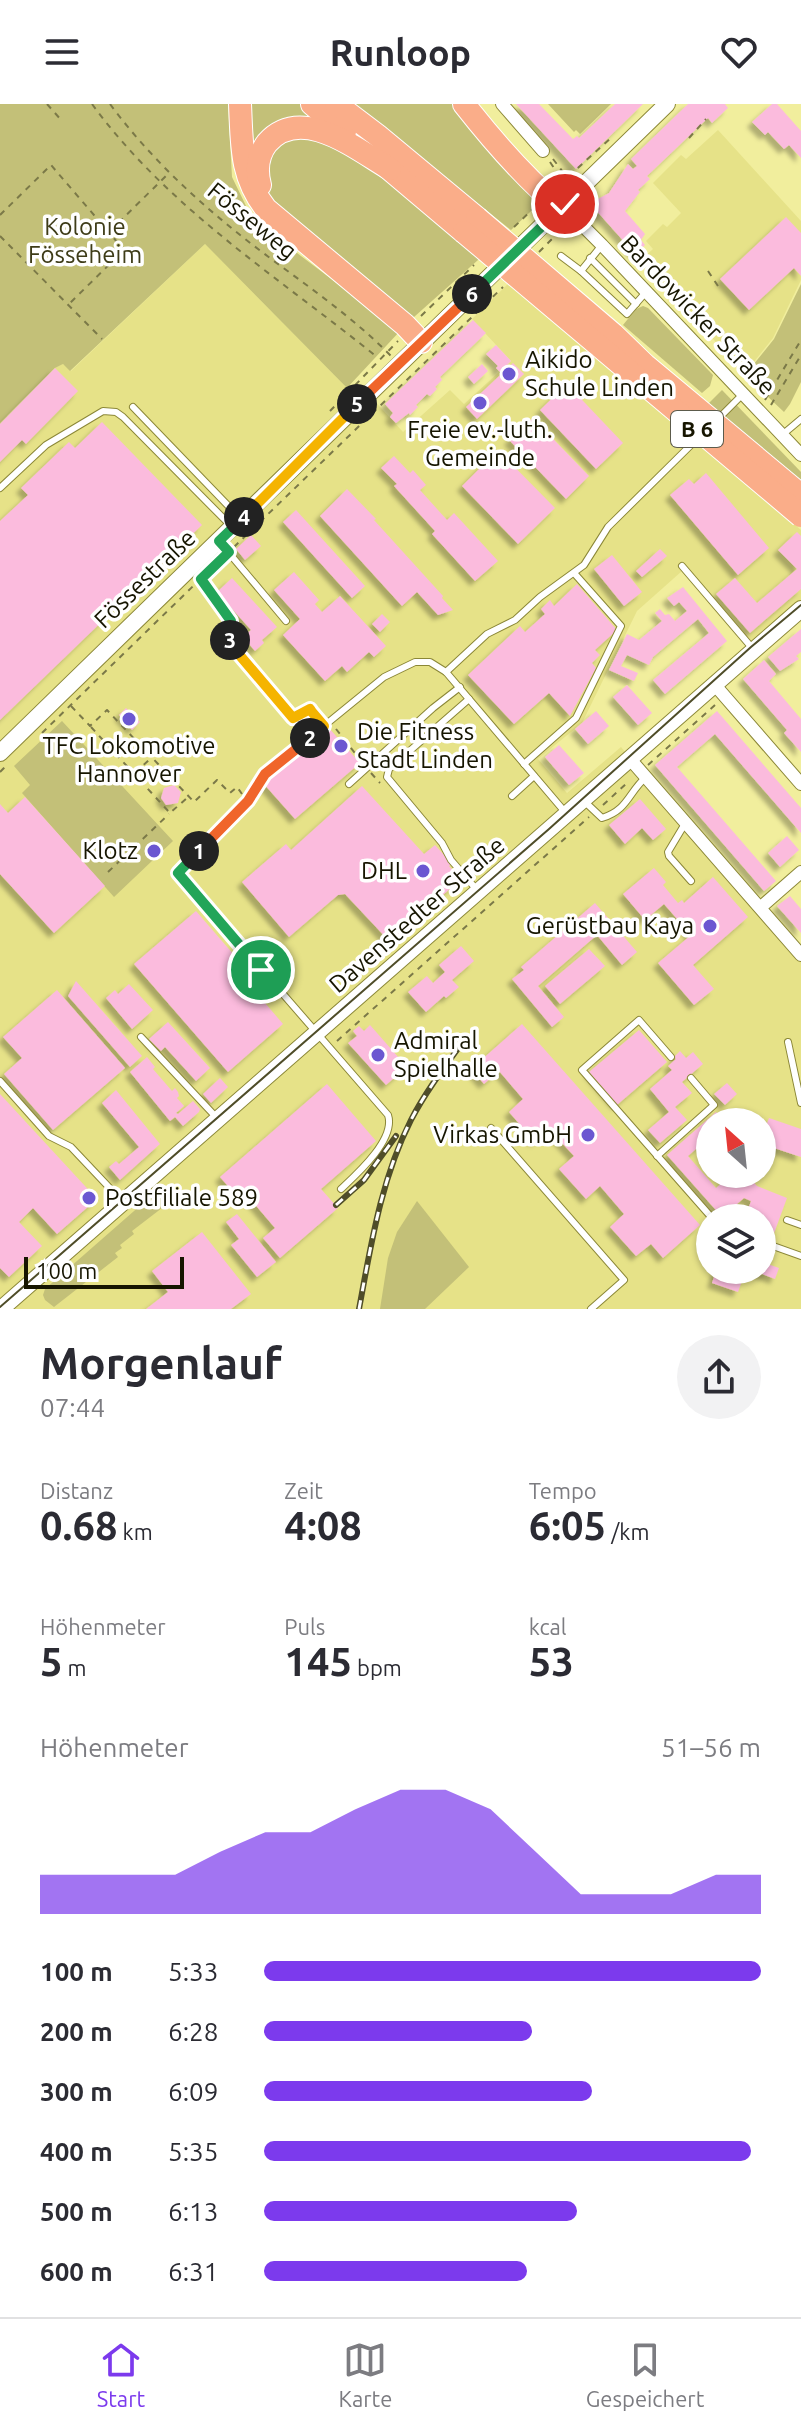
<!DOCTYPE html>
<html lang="de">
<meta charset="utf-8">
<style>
body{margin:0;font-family:Ubuntu,sans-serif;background:#f2f2f3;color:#2b2b33;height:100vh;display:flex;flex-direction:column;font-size:30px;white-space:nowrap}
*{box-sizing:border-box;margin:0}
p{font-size:26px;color:#7c7c81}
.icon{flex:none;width:44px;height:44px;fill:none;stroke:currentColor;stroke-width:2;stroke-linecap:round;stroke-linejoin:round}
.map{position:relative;height:1205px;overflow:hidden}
.panel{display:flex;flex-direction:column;background:#fff;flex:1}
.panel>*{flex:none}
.needle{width:52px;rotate:333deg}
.controls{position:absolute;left:696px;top:1004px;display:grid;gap:16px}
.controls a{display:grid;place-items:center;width:80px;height:80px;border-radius:50%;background:#fff;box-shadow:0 2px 6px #0004;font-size:40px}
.scale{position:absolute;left:24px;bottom:20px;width:160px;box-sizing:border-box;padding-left:8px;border:4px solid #161500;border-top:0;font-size:22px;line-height:28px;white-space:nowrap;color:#161500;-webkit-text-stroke:6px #fff;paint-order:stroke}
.pin{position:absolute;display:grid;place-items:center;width:68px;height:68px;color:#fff;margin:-34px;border:4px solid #fff;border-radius:50%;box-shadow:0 2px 8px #0007}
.km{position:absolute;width:40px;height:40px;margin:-20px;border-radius:50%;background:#222;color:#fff;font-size:22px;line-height:40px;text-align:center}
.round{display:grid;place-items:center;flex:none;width:84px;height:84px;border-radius:42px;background:#f2f2f3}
.overview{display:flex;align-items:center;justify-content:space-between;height:136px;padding:0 40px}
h1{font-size:44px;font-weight:700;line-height:60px}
.metrics{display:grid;grid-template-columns:repeat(3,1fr);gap:12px;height:136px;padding:8px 40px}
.metrics div{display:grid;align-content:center}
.metrics b{font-size:40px;font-weight:700}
.metrics small{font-size:22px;font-weight:400}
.metrics p{font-size:22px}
.chart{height:224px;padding:16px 40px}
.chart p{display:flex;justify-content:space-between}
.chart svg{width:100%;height:144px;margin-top:8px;fill:#7c3aed;opacity:.7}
ul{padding:0 40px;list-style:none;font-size:26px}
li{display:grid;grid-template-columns:128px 96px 1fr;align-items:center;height:60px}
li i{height:20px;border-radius:10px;background:#7c3aed}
header{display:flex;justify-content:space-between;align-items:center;height:104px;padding:0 40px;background:#fff;font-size:36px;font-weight:700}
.dock{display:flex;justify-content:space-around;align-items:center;height:112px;border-top:2px solid #e1e1e2;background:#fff;font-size:22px;color:#7c7c81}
.dock a{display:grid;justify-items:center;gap:4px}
.dock .selected{color:#7c3aed}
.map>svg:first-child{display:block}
.built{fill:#e6e288;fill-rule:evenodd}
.green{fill:#c3c078}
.building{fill:#fbbbdd;filter:url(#shadow)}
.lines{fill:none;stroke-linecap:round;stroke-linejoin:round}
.lane-casing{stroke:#8b8737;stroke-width:8}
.street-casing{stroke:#8b8737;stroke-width:14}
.secondary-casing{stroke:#8b8737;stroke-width:18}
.highway-casing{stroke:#fff;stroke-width:24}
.path{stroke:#7b7948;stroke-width:2;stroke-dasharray:6 6;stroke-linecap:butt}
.lane{stroke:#fff;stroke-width:6}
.street{stroke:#fff;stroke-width:12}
.secondary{stroke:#fff;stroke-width:16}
.highway{stroke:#faad89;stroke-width:22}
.tram{stroke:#4f4d29;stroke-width:2}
.rail-casing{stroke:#4f4d29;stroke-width:6}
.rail{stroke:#fff;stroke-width:3;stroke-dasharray:9;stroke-linecap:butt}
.highway-bridge-casing{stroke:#fff;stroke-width:24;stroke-linecap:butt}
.highway-bridge{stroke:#faad89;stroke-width:22}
.split-1-casing{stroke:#fff;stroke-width:16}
.split-2-casing{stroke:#fff;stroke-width:16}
.split-3-casing{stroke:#fff;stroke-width:16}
.split-4-casing{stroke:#fff;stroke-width:16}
.split-5-casing{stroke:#fff;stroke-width:16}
.split-6-casing{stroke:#fff;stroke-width:16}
.split-7-casing{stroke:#fff;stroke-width:16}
.split-1{stroke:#22a559;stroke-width:10}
.split-2{stroke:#f0652b;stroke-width:10}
.split-3{stroke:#f5b400;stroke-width:10}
.split-4{stroke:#22a559;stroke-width:10}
.split-5{stroke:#f5b400;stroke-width:10}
.split-6{stroke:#f0652b;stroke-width:10}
.split-7{stroke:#22a559;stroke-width:10}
.poi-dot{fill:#6b57d1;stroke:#fff;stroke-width:3}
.labels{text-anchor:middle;stroke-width:7;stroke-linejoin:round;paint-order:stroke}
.shield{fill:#fff;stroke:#5c5b4c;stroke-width:2}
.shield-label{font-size:22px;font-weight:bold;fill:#161500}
.street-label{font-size:24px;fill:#161500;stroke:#fff}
.park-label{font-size:24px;fill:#3e3c18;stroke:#fff}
.poi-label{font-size:24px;fill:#161500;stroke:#fff;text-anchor:start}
</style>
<header><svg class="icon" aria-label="menu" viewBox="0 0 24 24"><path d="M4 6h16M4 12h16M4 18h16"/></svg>Runloop<svg class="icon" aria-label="heart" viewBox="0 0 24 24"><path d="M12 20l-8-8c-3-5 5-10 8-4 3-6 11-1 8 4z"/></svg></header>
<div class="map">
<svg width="801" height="1205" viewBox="0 0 801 1205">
<defs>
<filter id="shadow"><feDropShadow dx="-5" dy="5" stdDeviation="2" flood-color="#0004"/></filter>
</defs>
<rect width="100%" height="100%" fill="#f1ee9d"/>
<!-- built -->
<g class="built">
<path d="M718 26 801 117V176L773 234 745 269 640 157 653 145 646 137 663 120 667 123 681 109 653 79 681 51 686 55Z"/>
<path d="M205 140 351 288 360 281 403 328 450 286 464 300 511 257 472 215 509 179 801 426V505L753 545 682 467 637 507 582 619 538 655 567 689 621 643 801 851V1205H0V319L55 264 63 260 71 267ZM710 1018H762V1070H710ZM710 1114H762V1166H710Z"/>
</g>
<!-- green -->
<g class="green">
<path d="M0 0H228L232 73 248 106 268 127 400 227 347 284 205 140 70 267 63 260 55 264 0 319Z"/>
<path d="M249 0H302L321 16 254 52Z"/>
<path d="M351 0H471L547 92 511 126Z"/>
<path d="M548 0H611L580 30 576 26 574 28Z"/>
<path d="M281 28 337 34 487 148 405 221 265 91 261 48Z"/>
<path d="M801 180V278L790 300 784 308 745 271 774 235Z"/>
<path d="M643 202 648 204 713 271 710 282 702 289 623 221 636 205Z"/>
<path d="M722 286 801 368V379L708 300Z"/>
<path d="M62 617 173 737 114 793 22 689 30 681 14 662Z"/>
<path d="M163 1085 169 1088 175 1094 132 1127 134 1130 120 1141 122 1144 115 1149 118 1153 54 1203 45 1196 43 1191 45 1185 158 1086Z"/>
<path d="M417 1097 469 1163 425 1205H380L388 1154 397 1128Z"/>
</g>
<!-- building -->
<g class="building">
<path d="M516 0H539L573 35 577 32 579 34 615 0H643L576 65Z"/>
<path d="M688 0H725L728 4 712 19 708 14 647 72 650 75 638 86 640 88 625 107 645 130 641 136 645 141 635 150 594 104 597 102 594 97 609 89 628 60 633 65 637 62 631 55Z"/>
<path d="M772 0H777L801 27V54L789 41 784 45 768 28 765 31 752 18Z"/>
<path d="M786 113 801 129V172L794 164 749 206 720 175Z"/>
<path d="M473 216 486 229 440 273 442 276 435 283 437 285 430 292 427 290 416 301 418 303 410 311 409 309 396 319 390 313 393 309 385 300Z"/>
<path d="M496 241 511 257 500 268 496 264 498 262 486 250Z"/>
<path d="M513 259 524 270 477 315 466 303Z"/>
<path d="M482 260 488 267 474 280 468 273Z"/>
<path d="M55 264 78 287 26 340 22 336 0 358V320Z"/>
<path d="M567 280 623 339 596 365 540 306Z"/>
<path d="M533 314 589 372 566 395 509 336Z"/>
<path d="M102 318 202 421 0 616V417L28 391 21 384 69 338 75 344Z"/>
<path d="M498 346 555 404 518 440 462 382Z"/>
<path d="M394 352 410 369 413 366 426 381 420 386 447 416 454 409 498 457 475 477 432 430 435 427 394 382 397 380 381 364Z"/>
<path d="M706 369 769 444 738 471 670 391 689 375 694 380Z"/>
<path d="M347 385 376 415 374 416 443 492 442 494 453 506 438 511 417 488 402 502 320 412Z"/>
<path d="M296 406 365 482 352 494 283 418Z"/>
<path d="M797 428 801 432V485L750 529 716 490 735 474 757 499 797 465 778 446Z"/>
<path d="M251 431 261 442 245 456 236 445Z"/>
<path d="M660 445 667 452 642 473 636 467Z"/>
<path d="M612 451 642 488 624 502 594 465Z"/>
<path d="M294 468 319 496 315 500 322 508 340 492 386 542 374 553 369 548 347 568 342 562 325 577 283 531 300 515 274 486Z"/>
<path d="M232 474 277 523 262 536 264 539 255 547 243 533 251 526 217 488Z"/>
<path d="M577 480 617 526 595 546 600 551 592 559 596 564 570 612 549 589 514 620 468 571 520 522 525 528 545 510 541 505 550 496 554 502Z"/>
<path d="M683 483 727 537 665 590 653 576 709 529 698 515 653 553 649 561 627 551 621 562 638 569 634 577 609 566 627 530 639 536 662 517 655 509 660 505 665 511 669 510 675 517 687 507 679 498 674 502 667 494Z"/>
<path d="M382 510 390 518 380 528 372 520Z"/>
<path d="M801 525V548L796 552 799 555 780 567 768 553Z"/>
<path d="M764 556 776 570 769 577 801 615V648L784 629 787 626 743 575Z"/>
<path d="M627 581 652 609 638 621 613 593Z"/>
<path d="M126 604 140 618 132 626 119 611Z"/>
<path d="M596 607 609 622 588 640 575 625Z"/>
<path d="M717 607 801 704V729L715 630 677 663 776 777 764 787 655 661Z"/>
<path d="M328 623 360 659 295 715 263 679Z"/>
<path d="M559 641 584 669 569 681 545 653Z"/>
<path d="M174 681 181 688 178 699 166 701 161 694 164 684Z"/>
<path d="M362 682 424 750 435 741 452 760 449 762 461 775 390 838 345 790 338 791 289 833 242 778 286 740 291 746Z"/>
<path d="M25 693 105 782 54 829 0 770V700L8 709Z"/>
<path d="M640 695 666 725 653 736 642 724 625 740 609 721Z"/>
<path d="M787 732 799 746 780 763 768 749Z"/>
<path d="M654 764 666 778 663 781 678 799 682 796 684 799 713 773 748 813 693 861 714 885 694 901 658 859 691 831 664 800 645 816 623 790Z"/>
<path d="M790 792 801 805V829L777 802Z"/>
<path d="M595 799 637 848 622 861 597 831 538 882 564 913 552 923 512 875 524 866 521 863Z"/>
<path d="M196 807 260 881 254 886 283 920 228 968 134 860Z"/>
<path d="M461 842 474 857 452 876 459 883 446 894 444 892 426 908 408 888 427 872 433 879 445 868 439 861Z"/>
<path d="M589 845 605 862 560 900 545 882Z"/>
<path d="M76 877 142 952 130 963 68 892Z"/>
<path d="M129 880 153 906 132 925 106 894 115 886 118 890Z"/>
<path d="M57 886 125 964 53 1026 4 970 22 954 3 933Z"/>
<path d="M168 918 210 964 196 977 165 943 161 947 149 935Z"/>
<path d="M522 920 700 1121 663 1154 651 1140 636 1152 610 1123 624 1110 600 1082 586 1095 559 1065 574 1052 549 1025 535 1038 509 1008 523 995 499 967 484 980 471 965Z"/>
<path d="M370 921 407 963 386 981 348 939 357 932 353 927 359 922 364 927Z"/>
<path d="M639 926 667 958 617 1001 589 968Z"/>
<path d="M680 947 686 954 693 948 703 960 682 978 692 989 675 1003 687 1016 660 1039 648 1026 669 1008 650 985 672 966 668 962 676 955 674 953Z"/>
<path d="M147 953 155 963 153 965 172 987 175 984 178 988 179 992 177 994 184 1002 176 1009 178 1010 193 997 200 1005 199 1008 183 1022 175 1013 170 1017 130 968Z"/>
<path d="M220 974 228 983 211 999 203 990Z"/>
<path d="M727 979 737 990 725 1001 714 990Z"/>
<path d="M327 980 376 1037 321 1085 338 1104 280 1154 263 1134 275 1124 247 1091 240 1096 220 1073Z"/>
<path d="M116 986 160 1040 120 1076 109 1063 116 1057 119 1060 139 1043 102 999Z"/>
<path d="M0 990 97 1095 57 1130 33 1104 19 1118 42 1142 9 1173 0 1164Z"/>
<path d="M716 1008 725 1018H710V1033L688 1052 716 1084 732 1070H747L757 1082 787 1094 773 1132 762 1129V1114H745L751 1097 744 1094 722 1113 667 1051Z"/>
<path d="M769 1014 801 1025V1053L762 1040V1021L766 1022Z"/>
<path d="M237 1110 276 1158 257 1173 231 1141 239 1135 226 1118Z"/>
<path d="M202 1128 251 1190 231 1205H146L168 1188 152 1167Z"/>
<path d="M762 1158 779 1164 775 1175 752 1166H762Z"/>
<path d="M716 1166H746L738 1188 712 1179Z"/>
</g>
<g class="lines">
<defs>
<g id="lane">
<path d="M602 141 581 167 627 210 646 188"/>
<path d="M561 152 581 167"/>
<path d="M590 154 636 200"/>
<path d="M133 303 239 413"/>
<path d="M717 316 743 290"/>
<path d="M782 331 801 315"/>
<path d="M0 384 46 341 103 307 116 308 123 313 231 422"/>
<path d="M219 437 286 517"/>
<path d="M682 462 753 545"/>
<path d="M446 568 565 708"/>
<path d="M469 595 389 665 387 673 442 739 451 756 477 786"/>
<path d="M524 660 576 614 621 522 574 469"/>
<path d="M349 680 433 604 460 583"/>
<path d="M512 692 534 672"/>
<path d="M584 697 602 714C628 706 628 689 646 673"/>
<path d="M686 718 668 748 669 752 691 777"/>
<path d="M141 933 216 1013"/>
<path d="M788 938 801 999"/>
<path d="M671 953 639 916 582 966 712 1114"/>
<path d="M0 977 49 1032 71 1043 121 1096"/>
<path d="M491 1024 624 1176 591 1205"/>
<path d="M657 1052 714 1001 691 974"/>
<path d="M341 1085C357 1070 396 1035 388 1011L178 769 248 697 265 670 384 573 415 558H430L446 568 487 530 515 516 540 493 584 461 608 423 700 332"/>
<path d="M787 1116 801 1121"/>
<path d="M762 1138 801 1152"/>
</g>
<g id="street">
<path d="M502 0 543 47"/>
<path d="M561 104 574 113 602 141 801 351"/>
<path d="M714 580 801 680"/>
<path d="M630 655 801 851"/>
<path d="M761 803 801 768"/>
</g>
<g id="secondary">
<path d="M0 649 667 0"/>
<path d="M1 1205 801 505"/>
</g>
<g id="highway">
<path d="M240 0C242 40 240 72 266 105L405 221 421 238"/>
<path d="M312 0 345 28"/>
<path d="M336 0 377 31 477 114"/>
<path d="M464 0C493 37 525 74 561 104"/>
<path d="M380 57 464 128"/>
<path d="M260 81C256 66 257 52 267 39 301 0 356 45 390 65"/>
</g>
</defs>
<!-- lane casing -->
<use href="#lane" class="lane-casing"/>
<!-- street casing -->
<use href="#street" class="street-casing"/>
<!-- secondary casing -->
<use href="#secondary" class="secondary-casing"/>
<!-- highway casing -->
<use href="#highway" class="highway-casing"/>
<!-- path -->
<g class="path">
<path d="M47 0 62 17"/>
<path d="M92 0C168 104 278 173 377 253"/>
<path d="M110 0C144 46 185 86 229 122 282 166 342 202 391 252"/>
<path d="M689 34 706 15"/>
<path d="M553 55 566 72"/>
<path d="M550 58 562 76"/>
<path d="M560 80 612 33"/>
<path d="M0 111 51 61 124 146 68 201"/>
<path d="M514 123 535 103"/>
<path d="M110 127 168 70"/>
<path d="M0 132 102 235"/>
<path d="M539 148 566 121"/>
<path d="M708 167 720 185"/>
<path d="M421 212 474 161"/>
<path d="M765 296 801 236"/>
<path d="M771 301 801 251"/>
<path d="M330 307 398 237"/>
<path d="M234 443 503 183"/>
<path d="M202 476 231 517 229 534 231 541 293 614 310 605 318 615"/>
<path d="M71 602 90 622 107 606 194 698 217 676 230 689 237 683 242 690"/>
<path d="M91 623 170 709 188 693"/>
<path d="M336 625 362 658"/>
<path d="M42 629 221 455"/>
<path d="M648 661 715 601"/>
<path d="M0 668 8 660"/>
<path d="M135 669 151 654"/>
<path d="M371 669 380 679"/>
<path d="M603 701 628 678"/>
<path d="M108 768 169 710"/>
<path d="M337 937 589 713"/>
</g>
<!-- lane -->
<use href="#lane" class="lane"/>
<!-- street -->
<use href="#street" class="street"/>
<!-- secondary -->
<use href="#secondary" class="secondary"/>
<!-- highway -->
<use href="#highway" class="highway"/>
<!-- tram -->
<path class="tram" d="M0 1203 549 725 751 543 801 501"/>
<defs>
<g id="rail">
<path d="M336 1101 364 1076 396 1032"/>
<path d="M359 1205C371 1141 381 1075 411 1016 426 987 446 961 465 935"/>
</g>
</defs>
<!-- rail casing -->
<use href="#rail" class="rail-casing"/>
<!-- rail -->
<use href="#rail" class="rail"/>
<defs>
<g id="highway-bridge">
<path d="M477 114 613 230 645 261 801 391"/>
<path d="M464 128 801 412"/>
</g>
</defs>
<!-- highway-bridge casing -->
<use href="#highway-bridge" class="highway-bridge-casing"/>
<!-- highway-bridge -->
<use href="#highway-bridge" class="highway-bridge"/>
</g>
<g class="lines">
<defs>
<path id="split-1" d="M199 747 178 769 261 866"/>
<path id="split-2" d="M199 747 248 697 265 670 310 634"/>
<path id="split-3" d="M230 536 231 541 293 614 310 605 312 608 324 622 310 634"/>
<path id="split-4" d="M230 536 231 517 201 475 229 448 219 437 244 413"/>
<path id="split-5" d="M244 413 357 300"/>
<path id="split-6" d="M357 300 472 190"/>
<path id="split-7" d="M472 190 565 100"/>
</defs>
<!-- split-1 casing -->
<use href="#split-1" class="split-1-casing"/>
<!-- split-2 casing -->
<use href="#split-2" class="split-2-casing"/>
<!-- split-3 casing -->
<use href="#split-3" class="split-3-casing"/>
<!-- split-4 casing -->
<use href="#split-4" class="split-4-casing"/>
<!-- split-5 casing -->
<use href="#split-5" class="split-5-casing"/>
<!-- split-6 casing -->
<use href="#split-6" class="split-6-casing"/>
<!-- split-7 casing -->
<use href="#split-7" class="split-7-casing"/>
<!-- split-1 -->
<use href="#split-1" class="split-1"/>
<!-- split-2 -->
<use href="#split-2" class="split-2"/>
<!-- split-3 -->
<use href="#split-3" class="split-3"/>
<!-- split-4 -->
<use href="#split-4" class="split-4"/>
<!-- split-5 -->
<use href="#split-5" class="split-5"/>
<!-- split-6 -->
<use href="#split-6" class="split-6"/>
<!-- split-7 -->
<use href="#split-7" class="split-7"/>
</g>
<!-- markers -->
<g class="poi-dot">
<circle cx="509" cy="270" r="8"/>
<circle cx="480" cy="299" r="8"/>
<circle cx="129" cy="615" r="8"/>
<circle cx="341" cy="642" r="8"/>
<circle cx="154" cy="747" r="8"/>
<circle cx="423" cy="767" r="8"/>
<circle cx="710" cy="822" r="8"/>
<circle cx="378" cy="951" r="8"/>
<circle cx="588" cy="1031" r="8"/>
<circle cx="89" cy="1094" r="8"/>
</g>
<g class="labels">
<!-- shield labels -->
<rect class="shield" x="671" y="307" width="52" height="36" rx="6"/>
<g class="shield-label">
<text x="697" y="333">B 6</text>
</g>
<!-- street labels -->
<g class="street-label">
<text transform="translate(252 117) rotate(39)" y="8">Fösseweg</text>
<text transform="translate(698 211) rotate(46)" y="8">Bardowicker Straße</text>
<text transform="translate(145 475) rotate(-44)" y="8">Fössestraße</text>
<text transform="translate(417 811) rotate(-41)" y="8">Davenstedter Straße</text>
</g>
<!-- park labels -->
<g class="park-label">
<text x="85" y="131">Kolonie<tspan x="85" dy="28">Fösseheim</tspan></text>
</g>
<!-- poi labels -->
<g class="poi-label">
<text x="525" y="264">Aikido<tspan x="525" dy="28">Schule Linden</tspan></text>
<text x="480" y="334" text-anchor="middle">Freie ev.-luth.<tspan x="480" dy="28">Gemeinde</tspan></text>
<text x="357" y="636">Die Fitness<tspan x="357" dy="28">Stadt Linden</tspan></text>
<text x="129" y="650" text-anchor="middle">TFC Lokomotive<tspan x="129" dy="28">Hannover</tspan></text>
<text x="138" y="755" text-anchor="end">Klotz</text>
<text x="407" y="775" text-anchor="end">DHL</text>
<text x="694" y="830" text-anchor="end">Gerüstbau Kaya</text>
<text x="394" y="945">Admiral<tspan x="394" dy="28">Spielhalle</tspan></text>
<text x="572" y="1039" text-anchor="end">Virkas GmbH</text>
<text x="105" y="1102">Postfiliale 589</text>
</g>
</g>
</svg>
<div class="controls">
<a><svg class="needle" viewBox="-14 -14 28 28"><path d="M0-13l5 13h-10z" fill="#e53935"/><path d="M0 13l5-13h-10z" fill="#7c7c81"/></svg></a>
<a><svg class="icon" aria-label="layers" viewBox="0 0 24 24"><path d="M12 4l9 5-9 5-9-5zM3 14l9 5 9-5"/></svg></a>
</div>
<div class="scale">100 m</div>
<div class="pin" style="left:261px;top:866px;background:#1e9e55"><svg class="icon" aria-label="arrive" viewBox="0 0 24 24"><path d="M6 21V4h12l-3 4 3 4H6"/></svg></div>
<div class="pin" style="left:565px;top:100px;background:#d93025"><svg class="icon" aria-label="check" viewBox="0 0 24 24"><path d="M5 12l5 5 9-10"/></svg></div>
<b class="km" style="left:199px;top:747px">1</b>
<b class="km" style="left:310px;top:634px">2</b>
<b class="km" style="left:230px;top:536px">3</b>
<b class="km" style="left:244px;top:413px">4</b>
<b class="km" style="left:357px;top:300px">5</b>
<b class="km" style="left:472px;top:190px">6</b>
</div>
<section class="panel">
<div class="overview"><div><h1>Morgenlauf</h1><p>07:44</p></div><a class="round"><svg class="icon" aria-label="share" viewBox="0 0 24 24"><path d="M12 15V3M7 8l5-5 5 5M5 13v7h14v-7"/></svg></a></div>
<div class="metrics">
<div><p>Distanz</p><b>0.68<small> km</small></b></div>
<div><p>Zeit</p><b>4:08</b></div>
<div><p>Tempo</p><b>6:05<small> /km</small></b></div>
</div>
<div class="metrics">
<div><p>Höhenmeter</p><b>5<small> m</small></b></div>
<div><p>Puls</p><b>145<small> bpm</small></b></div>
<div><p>kcal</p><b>53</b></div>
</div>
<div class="chart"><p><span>Höhenmeter</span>51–56 m</p>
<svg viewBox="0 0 160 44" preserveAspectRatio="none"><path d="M0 44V32L10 32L20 32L30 32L40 25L50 19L60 19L70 12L80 6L90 6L100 12L110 25L120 38L130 38L140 38L150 32L160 32V44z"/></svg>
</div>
<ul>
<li><b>100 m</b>5:33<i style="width:100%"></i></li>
<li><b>200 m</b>6:28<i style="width:54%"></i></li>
<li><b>300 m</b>6:09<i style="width:66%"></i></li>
<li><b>400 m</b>5:35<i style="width:98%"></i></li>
<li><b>500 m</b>6:13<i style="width:63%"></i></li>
<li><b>600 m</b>6:31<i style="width:53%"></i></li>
</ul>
</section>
<nav class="dock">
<a class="selected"><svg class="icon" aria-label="home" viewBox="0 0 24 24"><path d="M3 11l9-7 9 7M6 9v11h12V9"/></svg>Start</a>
<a><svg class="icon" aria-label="map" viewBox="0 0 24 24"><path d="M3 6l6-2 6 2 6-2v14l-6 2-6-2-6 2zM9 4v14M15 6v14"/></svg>Karte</a>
<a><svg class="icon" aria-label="saved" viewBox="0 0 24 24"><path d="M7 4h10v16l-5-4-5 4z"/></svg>Gespeichert</a>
</nav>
